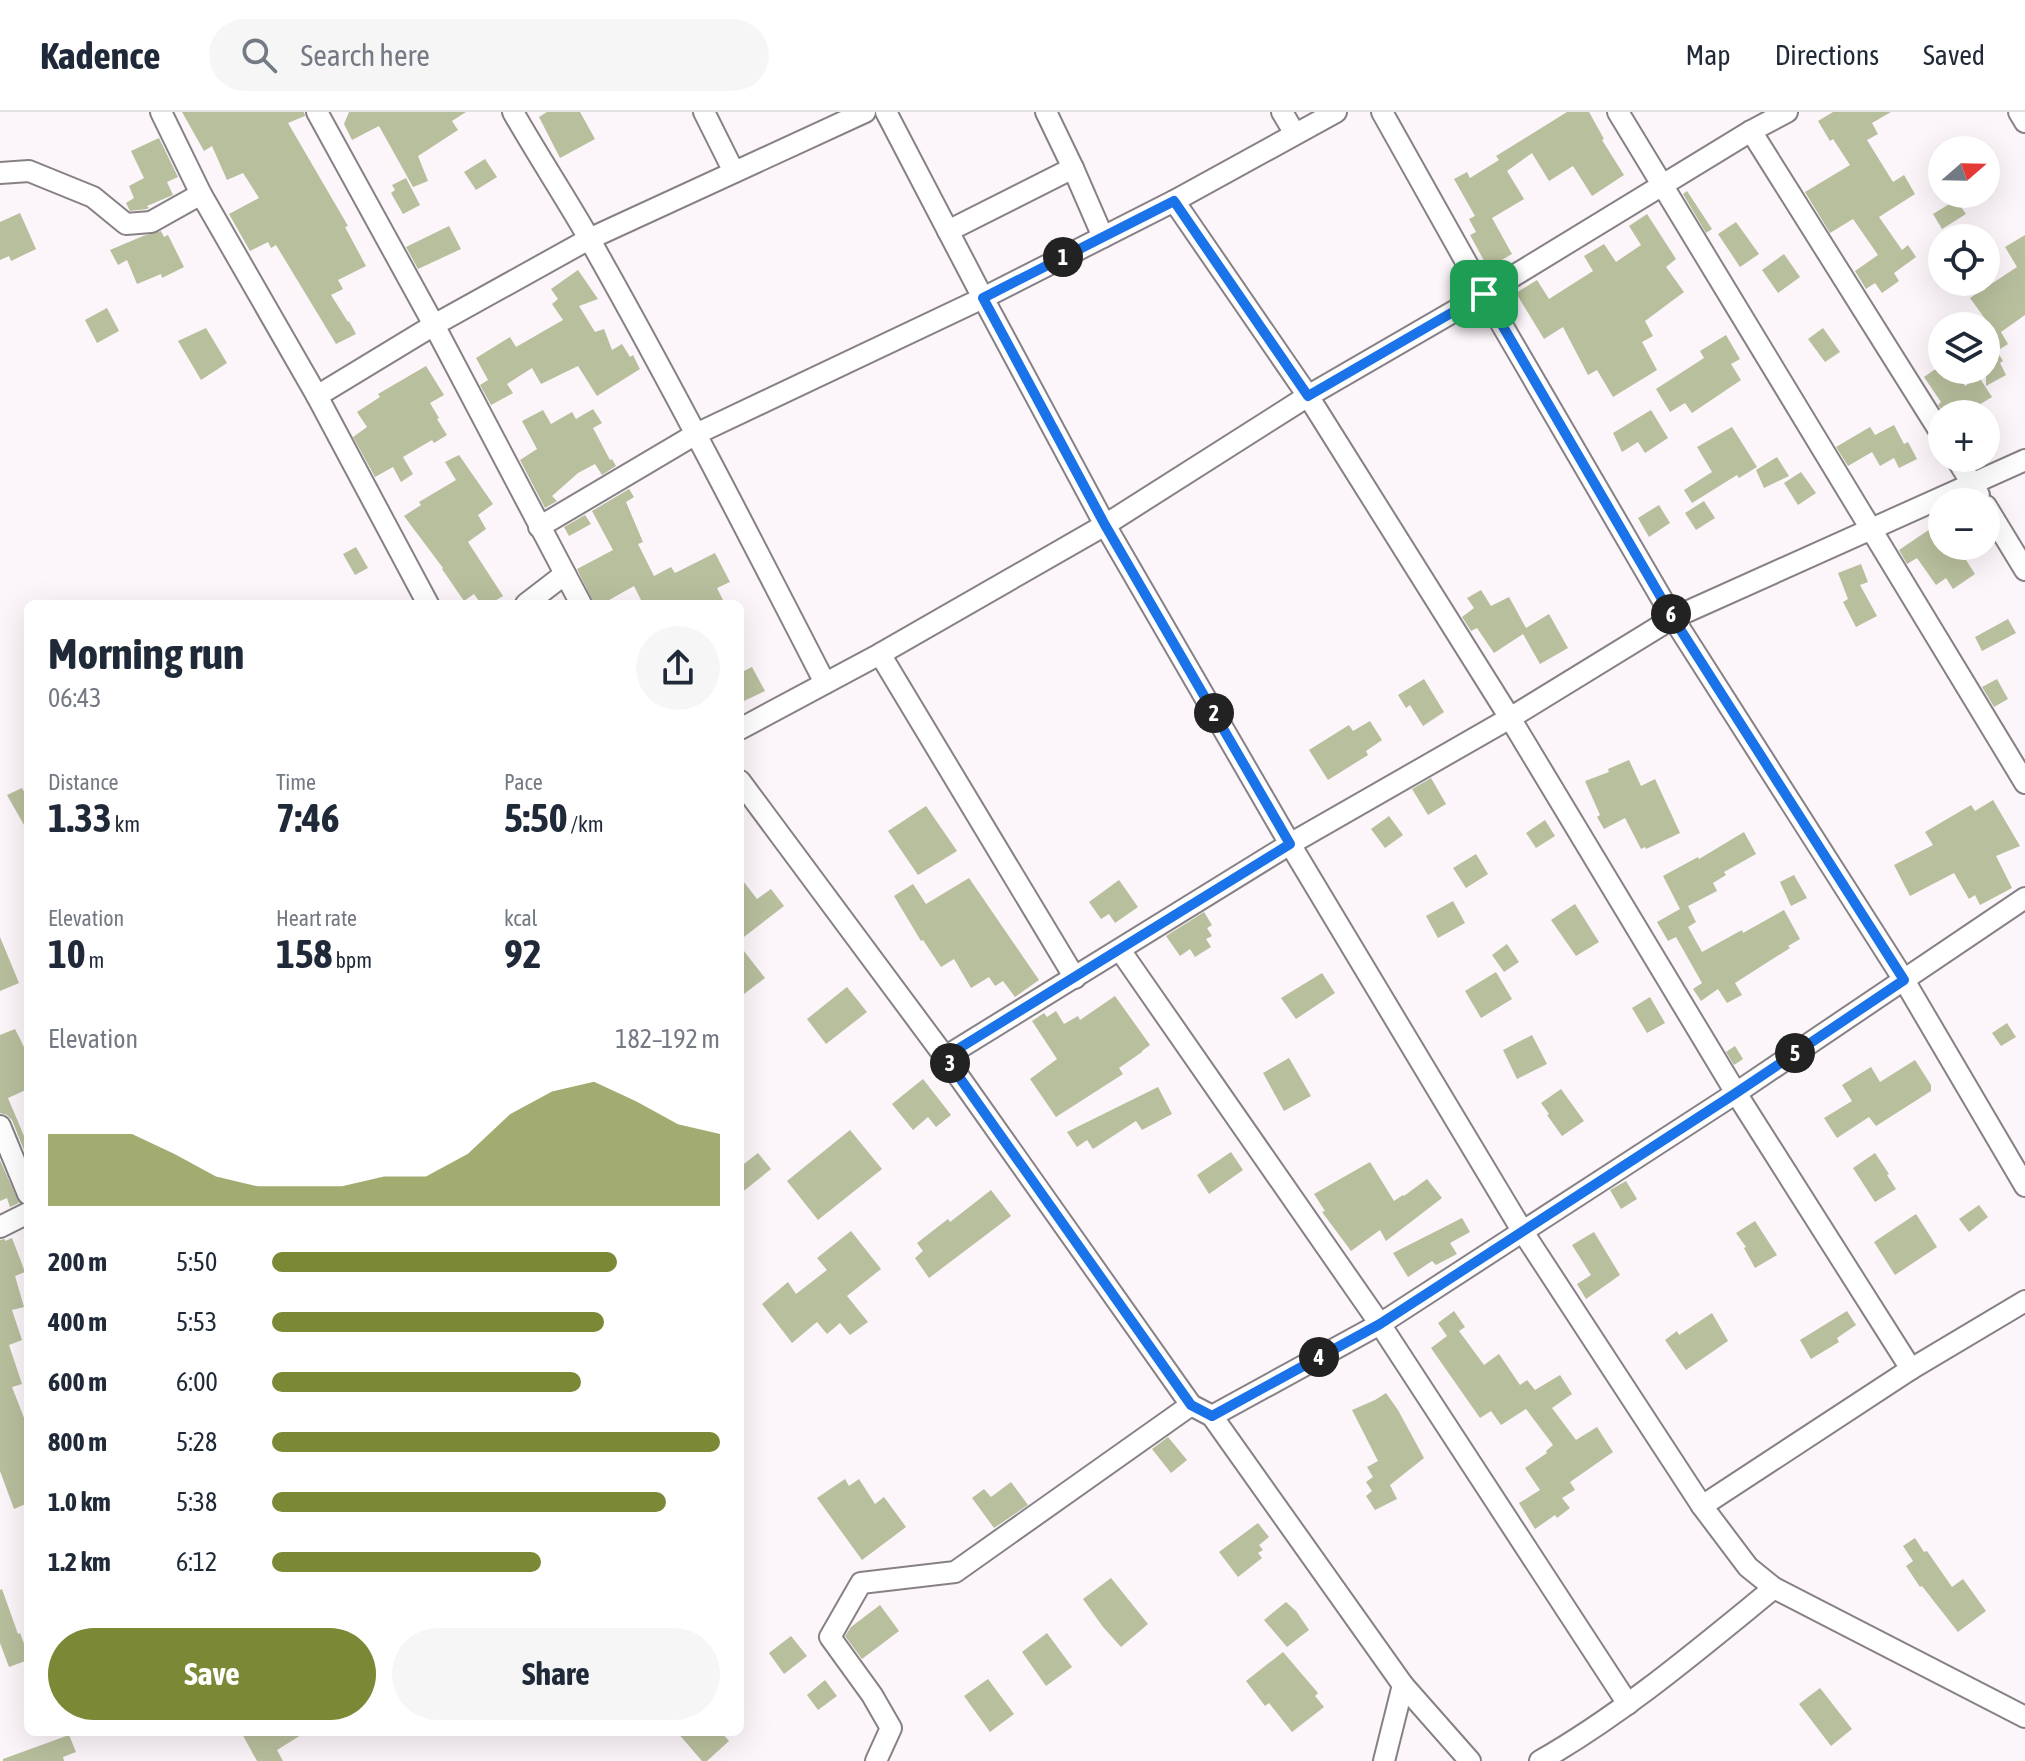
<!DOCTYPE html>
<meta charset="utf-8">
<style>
body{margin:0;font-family:"Asap Condensed",sans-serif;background:#f6f6f7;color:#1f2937;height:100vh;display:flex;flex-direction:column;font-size:30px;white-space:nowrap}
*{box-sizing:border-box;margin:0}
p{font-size:26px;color:#747a83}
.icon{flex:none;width:44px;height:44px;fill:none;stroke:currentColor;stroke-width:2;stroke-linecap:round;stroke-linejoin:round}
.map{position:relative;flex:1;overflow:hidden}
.panel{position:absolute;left:24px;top:488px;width:720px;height:1136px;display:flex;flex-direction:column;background:#fff;border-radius:12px;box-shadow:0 8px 32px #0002}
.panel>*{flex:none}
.needle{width:52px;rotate:70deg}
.controls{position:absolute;left:1928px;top:24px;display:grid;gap:16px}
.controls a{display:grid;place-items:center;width:72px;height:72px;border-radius:50%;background:#fff;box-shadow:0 8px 32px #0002;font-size:40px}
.pin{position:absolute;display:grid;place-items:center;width:68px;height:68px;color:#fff;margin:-34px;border-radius:16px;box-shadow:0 4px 12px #0006}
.km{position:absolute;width:40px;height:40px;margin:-20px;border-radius:50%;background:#222;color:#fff;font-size:22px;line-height:40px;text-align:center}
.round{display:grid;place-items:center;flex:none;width:84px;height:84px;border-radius:42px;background:#f6f6f7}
.overview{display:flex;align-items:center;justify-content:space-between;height:136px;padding:0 24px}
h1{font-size:44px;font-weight:700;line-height:60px}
.metrics{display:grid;grid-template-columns:repeat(3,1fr);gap:12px;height:136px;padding:8px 24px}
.metrics div{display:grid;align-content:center}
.metrics b{font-size:40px;font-weight:700}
.metrics small{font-size:22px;font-weight:400}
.metrics p{font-size:22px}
.chart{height:224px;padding:16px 24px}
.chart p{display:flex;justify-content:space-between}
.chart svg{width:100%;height:144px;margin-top:8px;fill:#7b8835;opacity:.7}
.button{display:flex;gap:16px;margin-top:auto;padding:16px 24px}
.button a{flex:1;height:92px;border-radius:48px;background:#7b8835;color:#fff;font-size:32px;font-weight:700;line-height:92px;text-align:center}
.button a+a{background:#f6f6f7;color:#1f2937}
ul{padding:0 24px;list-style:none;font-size:26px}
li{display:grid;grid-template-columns:128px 96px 1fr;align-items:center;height:60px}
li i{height:20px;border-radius:10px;background:#7b8835}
header{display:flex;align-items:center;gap:48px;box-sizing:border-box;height:112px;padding:0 40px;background:#fff;border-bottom:2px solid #e0e1e3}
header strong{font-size:38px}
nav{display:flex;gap:44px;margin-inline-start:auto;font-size:28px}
.search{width:560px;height:72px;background:#f6f6f7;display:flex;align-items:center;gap:20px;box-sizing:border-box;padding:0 28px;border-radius:44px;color:#747a83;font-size:30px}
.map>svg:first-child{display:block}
.building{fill:#b8bf9d}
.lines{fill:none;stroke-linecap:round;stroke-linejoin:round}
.street-casing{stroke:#878186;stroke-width:24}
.street{stroke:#fff;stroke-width:20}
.route-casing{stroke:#fff;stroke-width:16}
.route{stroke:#1a73e8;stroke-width:10}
</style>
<header>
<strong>Kadence</strong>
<div class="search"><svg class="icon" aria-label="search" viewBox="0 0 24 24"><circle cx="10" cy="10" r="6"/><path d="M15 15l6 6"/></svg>Search here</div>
<nav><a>Map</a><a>Directions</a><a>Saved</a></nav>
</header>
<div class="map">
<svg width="2025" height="1649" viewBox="0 0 2025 1649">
<rect width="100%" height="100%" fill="#fcf5fa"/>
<!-- building -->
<g class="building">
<path d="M182 0H304L305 4 288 11 348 114 345 115 366 154 338 168 343 177 331 183 348 210 349 209 356 222 336 232 276 133 271 136 268 130 250 139 229 102 259 86 243 61 227 68 212 34 204 39Z"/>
<path d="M349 0H466L452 9 458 18 418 44 428 69 413 75 379 14 352 28 344 12Z"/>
<path d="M547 0H580L595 27 560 46 539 5Z"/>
<path d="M1567 0H1589L1604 27 1602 28 1624 63 1592 84 1573 54 1549 69 1532 41 1507 59 1524 87 1492 106 1512 142 1488 156 1470 123 1476 120 1469 107 1475 104 1454 67 1467 60 1470 66 1499 48 1496 44Z"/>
<path d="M1833 0H1891L1872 11 1878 22 1867 28 1893 70 1904 63 1915 82 1879 105 1902 138 1908 133 1916 145 1894 161 1899 169 1882 181 1875 171 1866 177 1855 159 1878 143 1853 107 1830 121 1805 80 1850 53 1833 27 1830 29 1818 9Z"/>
<path d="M159 26 178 65 167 70 173 83 147 94 149 96 147 97 130 99 126 91 134 86 129 74 144 66 131 39Z"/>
<path d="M485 47 497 65 476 78 464 60Z"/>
<path d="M406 66 420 93 403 102 391 81 395 78 392 73Z"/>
<path d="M1687 79 1712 117 1706 121 1683 82Z"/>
<path d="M1956 88 1966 102 1942 117 1933 102Z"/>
<path d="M20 101 36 137 11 149 9 144 0 148V110Z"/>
<path d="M1647 102 1676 147 1666 155 1684 180 1645 209 1653 224 1642 230 1657 258 1613 285 1597 258 1588 263 1563 215 1544 227 1516 181 1537 168 1549 187 1593 159 1584 144 1604 132 1616 150 1641 133 1629 114Z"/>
<path d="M1736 110 1759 142 1740 155 1718 122Z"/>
<path d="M449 114 461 137 418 157 406 135Z"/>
<path d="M161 119 164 125 168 123 184 155 162 166 161 162 137 172 127 148 118 153 110 138 143 124Z"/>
<path d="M2025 123V203L2001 220 2008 232 1997 239 2003 249 2000 251 2006 263 1986 274V220L1988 223 1994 219 1970 186 2017 155 2005 135Z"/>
<path d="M1784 142 1800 165 1778 181 1762 158Z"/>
<path d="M578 158 598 187 579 194 595 220 604 217 612 238 622 232 630 245 633 243 640 257 597 284 578 254 541 272 532 256 507 272 513 281 491 293 480 273 488 268 476 246 510 225 516 235 563 208 552 192 558 187 551 177Z"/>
<path d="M107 196 119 219 97 231 85 208Z"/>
<path d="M206 216 227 251 201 268 178 229Z"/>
<path d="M1823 216 1840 240 1825 250 1808 227Z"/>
<path d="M1726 223 1740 247 1731 252 1741 268 1692 301 1685 291 1670 300 1656 277 1704 246 1700 239Z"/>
<path d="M426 254 444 283 430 291 439 306 437 307 447 323 434 331 432 328 403 345 413 362 401 370 393 355 375 365 353 325 367 315 357 300 380 285 378 282Z"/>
<path d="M1934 258H1955L1965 274 1979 265 1992 285 1964 302H1944L1938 293 1941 290 1924 265Z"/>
<path d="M593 297 602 311 593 316 610 348 612 347 616 354 602 363 595 352 578 361 552 384 557 389 545 396 520 348 537 337 522 309 543 298 551 312 572 300 576 307Z"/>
<path d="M1651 298 1668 326 1645 341 1638 330 1622 340 1613 321Z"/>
<path d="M1894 313 1904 332 1908 330 1917 347 1899 356 1894 346 1880 354 1872 340 1848 354 1836 335 1870 315 1875 323Z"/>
<path d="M1732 315 1757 355 1739 366 1737 363 1692 391 1684 378 1712 360 1697 335Z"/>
<path d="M459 343 493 392 478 403 486 417 468 430 503 484 490 492H481L474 482 464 489 442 457 443 456 404 404 421 393 419 390 456 368 445 350Z"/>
<path d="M1777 345 1789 364 1764 376 1756 358Z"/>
<path d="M1801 360 1816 381 1798 393 1784 371Z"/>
<path d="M629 377 634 385 626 390 643 430 638 432 654 464 671 455 675 461 715 441 730 470 717 476 725 492H643L634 474 602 492H594L577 457 613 438 592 399Z"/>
<path d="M1704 389 1715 406 1696 418 1685 401Z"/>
<path d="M1659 393 1670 411 1649 425 1638 406Z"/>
<path d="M585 403 591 412 569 424 564 415Z"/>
<path d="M1942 409V434H1957L1975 462 1953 477 1946 466 1936 473 1917 446 1907 452 1899 438Z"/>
<path d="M356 435 368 456 355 463 343 442Z"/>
<path d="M1861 452 1868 470 1860 473 1877 504 1856 515 1843 490 1848 487 1838 461Z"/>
<path d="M1481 478 1491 494 1509 485 1526 516 1549 502 1568 536 1540 552 1523 522 1494 541 1477 516 1471 519 1462 505 1474 496 1467 486Z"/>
<path d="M2008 507 2016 521 1982 539 1975 525Z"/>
<path d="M752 555 765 579 744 589 740 581V561Z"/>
<path d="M1424 567 1444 600 1423 614 1410 593 1406 596 1398 583Z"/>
<path d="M1997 567 2008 587 1994 595 1982 575Z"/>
<path d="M1370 609 1382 628 1366 639 1368 643 1328 668 1309 638 1349 613 1353 619Z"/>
<path d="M1629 648 1641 674 1655 667 1680 721 1646 737 1645 735 1641 737 1625 706 1604 717 1597 705 1600 703 1585 669 1609 660 1608 657Z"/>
<path d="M1431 666 1446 692 1428 703 1412 677Z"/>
<path d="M22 676 28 686V720L7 683Z"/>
<path d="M1993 688 2020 734 1996 744 2012 776 1980 793 1975 783 1969 787 1954 761 1910 784 1894 753 1933 733 1925 720 1971 693 1975 699Z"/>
<path d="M926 694 957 739 918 763 888 719Z"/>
<path d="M1389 704 1403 723 1385 736 1371 717Z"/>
<path d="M1545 708 1555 724 1536 736 1526 721Z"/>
<path d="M1744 720 1756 742 1724 760 1726 763 1713 771 1717 779 1688 794 1696 810 1688 815 1702 840 1742 818 1743 821 1784 798 1800 827 1788 834 1790 836 1735 871 1742 883 1727 891 1718 877 1701 889 1693 877 1702 871 1676 825 1668 829 1657 810 1680 797 1663 764 1698 745 1699 747Z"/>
<path d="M1476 742 1488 762 1466 776 1453 756Z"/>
<path d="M1794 763 1807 786 1791 794 1780 770Z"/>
<path d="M740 765 757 787 771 777 784 794 740 828Z"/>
<path d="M969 766 1039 868 1015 885 1003 869 995 874 989 865 971 876 954 847 941 855 923 828 921 829 894 784 913 772 926 792Z"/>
<path d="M1119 768 1138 795 1115 811 1109 802 1101 807 1089 790Z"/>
<path d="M1453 789 1465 811 1438 826 1426 804Z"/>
<path d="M1575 792 1599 830 1576 844 1551 808Z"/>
<path d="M1204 800 1212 813 1207 816 1212 824 1206 827 1211 835 1195 845 1190 837 1180 844 1166 824Z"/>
<path d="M0 825 19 871 0 879Z"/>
<path d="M1507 832 1519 850 1504 860 1492 843Z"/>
<path d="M740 834 765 866 740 885Z"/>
<path d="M1496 860 1512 887 1481 906 1465 879Z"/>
<path d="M1322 861 1335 881 1296 907 1281 886Z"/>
<path d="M847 875 867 900 826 932 807 907Z"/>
<path d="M1115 884 1150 933 1142 939V940L1119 956 1123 962 1056 1005 1030 967 1057 947 1032 909 1044 901 1047 905 1056 899 1064 912 1078 904 1080 908Z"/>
<path d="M1650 885 1665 911 1647 921 1632 896Z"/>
<path d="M2007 911 2016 925 2001 934 1992 921Z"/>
<path d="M15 917 28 943V977L8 986 24 1024 28 1022V1048L12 1008 7 1003 0 1001V923Z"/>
<path d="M1532 923 1547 952 1517 967 1503 938Z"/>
<path d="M1735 934 1743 947 1734 953 1726 940Z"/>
<path d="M1289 946 1311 984 1284 999 1263 961Z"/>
<path d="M1915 948 1931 973V979L1876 1014 1869 1005 1837 1026 1824 1006 1852 989 1842 973 1871 955 1880 970Z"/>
<path d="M923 967 951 1003 936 1015 928 1005 913 1018 892 992Z"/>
<path d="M1158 975 1172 1002 1142 1018 1136 1009 1093 1037 1087 1028 1077 1035 1067 1020Z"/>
<path d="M1561 977 1584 1009 1562 1024 1547 1003 1549 1002 1541 991Z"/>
<path d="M850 1018 882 1057 818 1108 787 1069Z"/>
<path d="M1231 1040 1243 1058 1209 1082 1197 1063Z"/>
<path d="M758 1041 771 1057 740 1082V1055Z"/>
<path d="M1875 1041 1889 1062 1887 1063 1896 1077 1875 1090 1853 1056Z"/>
<path d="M0 1048 19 1091 10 1095 7 1086 0 1089Z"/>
<path d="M1370 1050 1394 1089 1403 1083 1404 1084 1427 1067 1442 1086 1386 1129 1380 1118 1351 1139 1322 1100 1325 1099 1314 1082Z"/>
<path d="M1626 1069 1637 1087 1621 1097 1610 1078Z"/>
<path d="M991 1078 1011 1104 929 1166 915 1146 923 1139 917 1131 948 1107 950 1110Z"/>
<path d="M1979 1093 1988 1105 1969 1120 1959 1107Z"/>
<path d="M1916 1102 1937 1135 1895 1163 1874 1130Z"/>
<path d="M1462 1106 1470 1120 1450 1131 1457 1142 1436 1153 1432 1149 1408 1165 1393 1141Z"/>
<path d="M1755 1109 1777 1143 1755 1156 1744 1136 1746 1135 1736 1121Z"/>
<path d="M851 1119 881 1157 847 1184 868 1210 850 1223 840 1211 827 1222 817 1210 792 1231 762 1192 788 1170 796 1182 827 1158 817 1146Z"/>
<path d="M1594 1120 1620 1163 1586 1187 1577 1172 1591 1163 1572 1133Z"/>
<path d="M12 1126 25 1160 15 1164 24 1195 12 1198 22 1228 9 1233 22 1272 12 1275 28 1316V1391L14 1397 0 1359V1128L5 1127V1129Z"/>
<path d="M1454 1199 1465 1215 1459 1219 1484 1253 1499 1242 1520 1273 1527 1268 1535 1278 1560 1263 1572 1282 1552 1296 1576 1328 1597 1315 1613 1340 1570 1370 1575 1378 1562 1386 1570 1396 1557 1406 1555 1403 1535 1417 1519 1391 1540 1378 1525 1356 1547 1341 1546 1339 1553 1333 1526 1297 1501 1313 1491 1299 1480 1306 1431 1236 1447 1224 1438 1211Z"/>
<path d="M1847 1199 1856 1213 1837 1226 1839 1230 1811 1247 1800 1228Z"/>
<path d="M1712 1201 1728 1229 1686 1258 1665 1228 1677 1219 1679 1223Z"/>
<path d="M1386 1281 1398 1298 1424 1346 1390 1373 1397 1387 1375 1398 1366 1384 1372 1379 1366 1370 1373 1365 1367 1355 1378 1349 1352 1298 1375 1288Z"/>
<path d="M1168 1325 1187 1348 1171 1361 1152 1337Z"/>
<path d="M845 1367 849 1374 859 1367 875 1392 884 1385 906 1415 862 1448 817 1386Z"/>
<path d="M1011 1370 1028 1393 994 1416 972 1386 984 1377 991 1385Z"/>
<path d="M1258 1411 1269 1425 1259 1433 1263 1438 1258 1441 1262 1446 1238 1465 1219 1440Z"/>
<path d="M1915 1426 1924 1440 1927 1439 1952 1475 1963 1467 1986 1499 1958 1520 1922 1474 1920 1475 1906 1454 1913 1449 1903 1434Z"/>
<path d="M1111 1466 1148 1512 1121 1535 1103 1515 1083 1487Z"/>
<path d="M2 1477 18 1522 20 1521 28 1542V1548L9 1555 0 1531V1478Z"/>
<path d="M1286 1490 1296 1499 1309 1518 1287 1535 1264 1508Z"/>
<path d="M880 1493 899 1519 862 1547 845 1524 851 1515Z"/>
<path d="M1047 1521 1072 1555 1046 1574 1022 1540Z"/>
<path d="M791 1524 807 1544 784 1562 769 1541Z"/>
<path d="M1283 1540 1318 1581 1315 1584 1324 1595 1292 1620 1269 1591 1265 1594 1246 1569Z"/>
<path d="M988 1567 1014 1602 990 1620 964 1584Z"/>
<path d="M825 1568 837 1584 818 1598 807 1583Z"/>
<path d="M1820 1576 1852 1617 1831 1634 1799 1592Z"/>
<path d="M241 1620H306L277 1638 283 1649H257Z"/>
<path d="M677 1620H721L729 1629 707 1649H702Z"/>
<path d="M69 1623 76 1640 63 1645 64 1649H3V1647Z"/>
</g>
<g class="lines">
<defs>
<g id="street">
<path d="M161 0 201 82 317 284 428 492"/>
<path d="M317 0 434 213 581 492"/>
<path d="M513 0C538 44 566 86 591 130 673 275 749 423 825 571"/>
<path d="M704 0 734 60"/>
<path d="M886 0 983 186 1105 413 1290 732 1523 1120 1702 1394 1748 1455 1774 1476 2025 1605"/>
<path d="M1046 0 1073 56 1103 125"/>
<path d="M1282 0 1295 22"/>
<path d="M1382 0 1484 182 1673 506 1904 868 2025 1074"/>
<path d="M1618 0 2025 671"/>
<path d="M2019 0 2025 10"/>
<path d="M1751 19 1942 323"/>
<path d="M0 61 29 59 93 85 126 112 151 110 201 82"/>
<path d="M1174 89 1308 284 1510 606 1736 981 1911 1257"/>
<path d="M948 119 1073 56"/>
<path d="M317 284 434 213 589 127 865 0"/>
<path d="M1956 346 1979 383"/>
<path d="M1986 394 2025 458"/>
<path d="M539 415 696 322 983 186 1174 89 1336 0"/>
<path d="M526 492 565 462"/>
<path d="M880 542 1075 866"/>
<path d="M740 617 880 542 1105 413 1308 284 1484 182 1751 19 1787 0"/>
<path d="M740 669 945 945 1191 1293 1212 1304 1403 1573 1470 1649"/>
<path d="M1120 838 1380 1212 1628 1592"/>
<path d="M945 945 1290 732 1510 606 1673 506 2025 348"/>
<path d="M0 1014 28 1082"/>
<path d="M0 1115 28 1101"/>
<path d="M1212 1304 1380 1212 1736 981 2025 786"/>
<path d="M1702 1394 1911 1257 2025 1189"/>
<path d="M876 1649 891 1616 872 1583 830 1525 861 1471 955 1460 1191 1293"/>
<path d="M1384 1649 1403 1573"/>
<path d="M1540 1649C1624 1601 1699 1537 1774 1476"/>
</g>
</defs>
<!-- street casing -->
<use href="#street" class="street-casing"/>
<!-- street -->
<use href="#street" class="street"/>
</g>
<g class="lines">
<defs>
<path id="route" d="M1174 89 1308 284 1484 182 1673 506 1904 868 1736 981 1380 1212 1212 1304 1191 1293 945 945 1290 732 1105 413 983 186Z"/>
</defs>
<!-- route casing -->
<use href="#route" class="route-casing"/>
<!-- route -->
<use href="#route" class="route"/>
</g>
</svg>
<div class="controls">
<a><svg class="needle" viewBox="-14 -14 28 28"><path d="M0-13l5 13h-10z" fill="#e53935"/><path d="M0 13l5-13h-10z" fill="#747a83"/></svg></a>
<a><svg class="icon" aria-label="locate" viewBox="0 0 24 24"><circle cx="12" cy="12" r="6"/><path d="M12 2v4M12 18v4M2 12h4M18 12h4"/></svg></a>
<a><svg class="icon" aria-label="layers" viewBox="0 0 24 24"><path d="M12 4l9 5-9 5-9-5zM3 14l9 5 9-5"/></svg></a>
<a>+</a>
<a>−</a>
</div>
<div class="pin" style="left:1484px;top:182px;background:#1e9e55"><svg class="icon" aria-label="arrive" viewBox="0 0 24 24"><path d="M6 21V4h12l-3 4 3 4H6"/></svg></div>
<b class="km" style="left:1063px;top:145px">1</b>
<b class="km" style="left:1214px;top:601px">2</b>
<b class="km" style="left:950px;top:951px">3</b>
<b class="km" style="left:1319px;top:1245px">4</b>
<b class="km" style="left:1795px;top:941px">5</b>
<b class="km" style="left:1671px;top:502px">6</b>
<section class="panel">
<div class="overview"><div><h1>Morning run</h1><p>06:43</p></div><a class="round"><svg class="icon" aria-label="share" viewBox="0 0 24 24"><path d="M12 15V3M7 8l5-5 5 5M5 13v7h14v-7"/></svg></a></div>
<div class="metrics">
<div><p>Distance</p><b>1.33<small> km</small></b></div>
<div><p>Time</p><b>7:46</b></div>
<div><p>Pace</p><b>5:50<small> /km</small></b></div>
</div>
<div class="metrics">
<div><p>Elevation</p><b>10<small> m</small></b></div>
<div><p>Heart rate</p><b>158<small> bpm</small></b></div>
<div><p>kcal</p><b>92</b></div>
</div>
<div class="chart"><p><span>Elevation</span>182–192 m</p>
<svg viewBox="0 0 160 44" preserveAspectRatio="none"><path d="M0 44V22L10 22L20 22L30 28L40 35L50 38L60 38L70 38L80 35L90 35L100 28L110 16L120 9L130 6L140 12L150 19L160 22V44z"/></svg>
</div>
<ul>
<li><b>200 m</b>5:50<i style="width:77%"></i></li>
<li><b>400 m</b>5:53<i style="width:74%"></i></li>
<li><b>600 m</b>6:00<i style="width:69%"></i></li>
<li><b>800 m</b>5:28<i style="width:100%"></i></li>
<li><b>1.0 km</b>5:38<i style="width:88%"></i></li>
<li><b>1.2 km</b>6:12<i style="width:60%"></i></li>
</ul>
<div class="button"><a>Save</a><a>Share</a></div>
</section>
</div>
